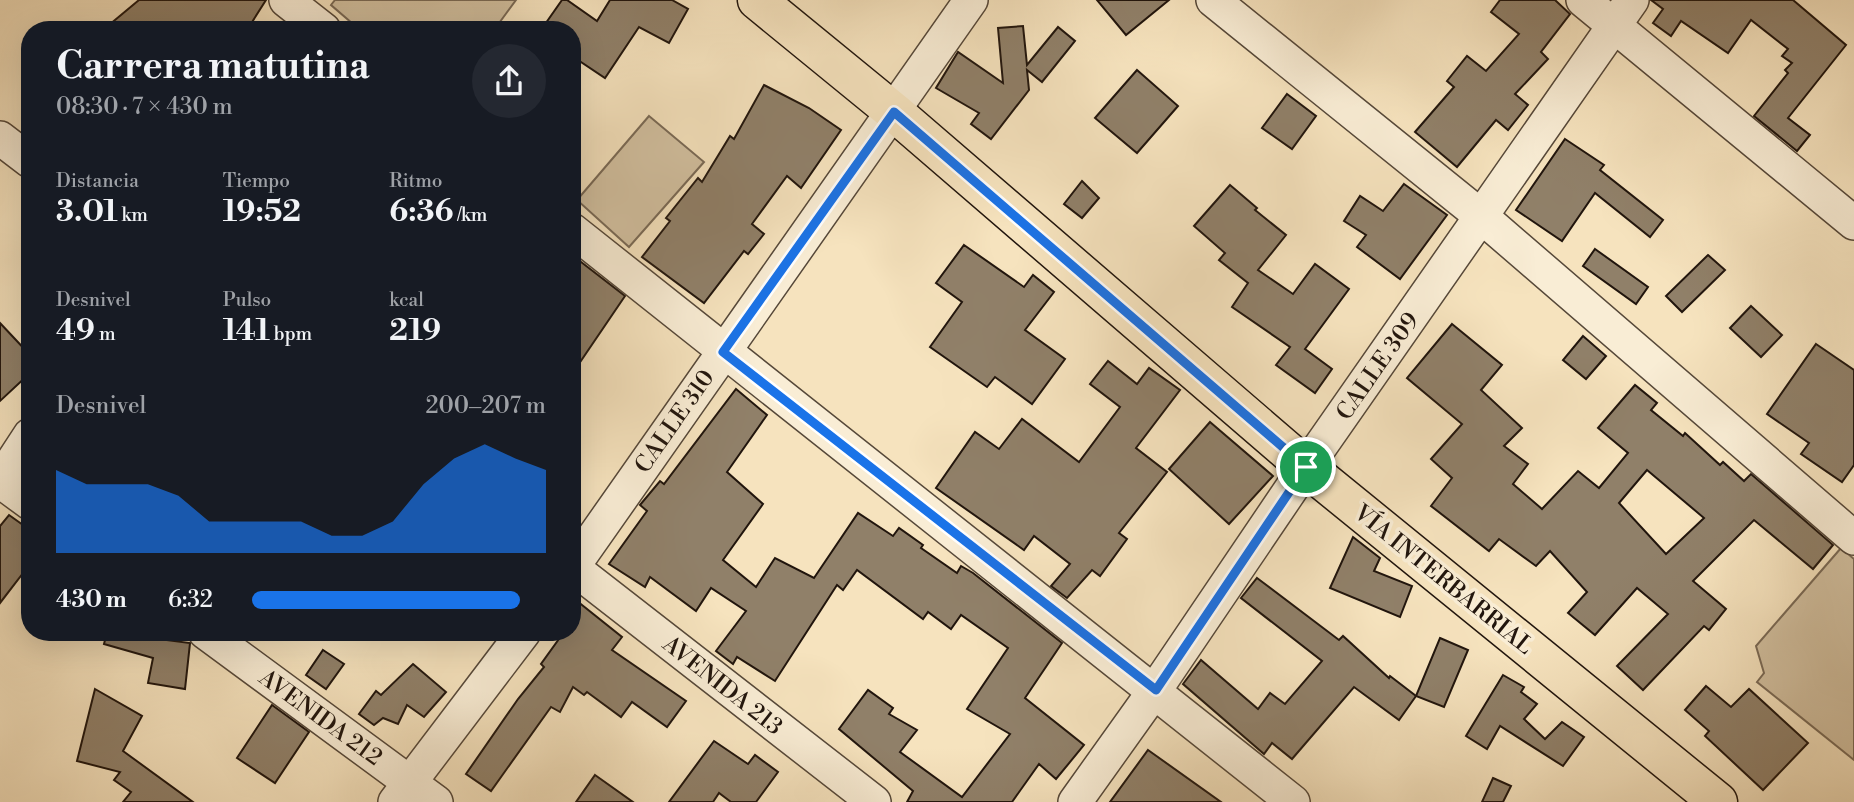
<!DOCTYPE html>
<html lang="es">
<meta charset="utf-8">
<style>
body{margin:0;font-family:"Libre Bodoni",serif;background:#242831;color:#f1f3f6;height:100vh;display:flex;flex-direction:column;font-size:26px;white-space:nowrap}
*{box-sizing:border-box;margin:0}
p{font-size:23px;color:#9ea1a6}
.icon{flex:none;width:38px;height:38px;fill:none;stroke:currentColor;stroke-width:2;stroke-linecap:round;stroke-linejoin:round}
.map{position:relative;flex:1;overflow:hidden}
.drawer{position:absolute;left:21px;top:21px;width:560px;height:620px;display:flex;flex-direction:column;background:#171b24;border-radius:28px;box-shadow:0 7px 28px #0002}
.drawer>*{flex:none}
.pin{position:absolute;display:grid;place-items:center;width:60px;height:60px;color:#fff;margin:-30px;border:4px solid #fff;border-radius:50%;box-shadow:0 2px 7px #0007}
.round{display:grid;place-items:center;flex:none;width:74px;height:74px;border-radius:37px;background:#242831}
.summary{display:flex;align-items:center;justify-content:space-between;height:119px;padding:0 35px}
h1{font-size:38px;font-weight:800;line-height:52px}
.figures{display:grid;grid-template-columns:repeat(3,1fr);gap:10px;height:119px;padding:7px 35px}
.figures div{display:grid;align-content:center}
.figures b{font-size:30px;font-weight:800}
.figures small{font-size:19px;font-weight:400}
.figures p{font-size:19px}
.chart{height:196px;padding:14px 35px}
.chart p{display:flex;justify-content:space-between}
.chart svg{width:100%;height:126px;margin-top:7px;fill:#1a73e8;opacity:.7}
ul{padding:0 35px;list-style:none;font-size:23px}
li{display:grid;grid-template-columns:112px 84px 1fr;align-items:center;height:52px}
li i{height:18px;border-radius:9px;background:#1a73e8}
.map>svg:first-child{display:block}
.green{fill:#d2c0a0;stroke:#7a6a56;stroke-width:2}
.building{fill:#908069;stroke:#21150d;stroke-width:2;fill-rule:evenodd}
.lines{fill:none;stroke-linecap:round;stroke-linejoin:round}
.minor-casing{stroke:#564839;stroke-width:36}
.major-casing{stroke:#21150d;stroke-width:41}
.minor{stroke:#f9edd5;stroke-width:33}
.major{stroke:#f6e3be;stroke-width:38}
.route-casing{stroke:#fff;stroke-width:14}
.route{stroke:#1a73e8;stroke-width:9}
.labels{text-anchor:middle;stroke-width:7;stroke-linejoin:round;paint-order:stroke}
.street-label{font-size:23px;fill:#21150d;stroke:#f9edd5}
</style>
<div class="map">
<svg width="1854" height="802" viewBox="0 0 1854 802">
<rect width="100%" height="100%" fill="#f6e3be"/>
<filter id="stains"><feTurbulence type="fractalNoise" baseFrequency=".00286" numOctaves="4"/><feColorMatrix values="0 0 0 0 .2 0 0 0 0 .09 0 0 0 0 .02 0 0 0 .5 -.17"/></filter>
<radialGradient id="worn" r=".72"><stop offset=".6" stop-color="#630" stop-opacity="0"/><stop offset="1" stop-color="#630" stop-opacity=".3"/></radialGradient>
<!-- green -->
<g class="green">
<path d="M335 0H516L494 30H360L331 5Z"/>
<path d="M649 116 704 162 629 247 577 200Z"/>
<path d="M1841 548 1854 559V760L1757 682 1764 673 1756 646Z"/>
</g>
<!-- building -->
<g class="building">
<path d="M139 0H266L247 30H103Z"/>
<path d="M562 0H567L597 21 610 0H672L688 9 669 43 639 27 605 78 572 56V30H541Z"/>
<path d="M1097 0H1169L1126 35Z"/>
<path d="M1500 0H1555L1570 14 1541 52 1548 59 1515 94 1528 105 1508 130 1496 120 1457 167 1415 132 1454 87 1447 81 1467 56 1486 71 1519 34 1491 12Z"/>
<path d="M1651 0H1793L1846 45 1788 118 1810 135 1797 151 1754 116 1788 73 1785 70 1792 63 1782 56 1788 49 1751 20 1728 53 1681 21 1671 36 1653 23 1663 9Z"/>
<path d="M1023 26 1027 65 1058 27 1075 41 1042 82 1027 70 1029 90 991 139 971 124 979 113 936 88 958 52 1003 83 998 28Z"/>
<path d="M1137 70 1178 106 1137 153 1095 118Z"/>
<path d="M764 85 809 108 841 130 801 188 787 176 752 224 764 234 748 254 744 251 704 303 642 257 670 221 666 218 698 178 702 182 730 136 734 139Z"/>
<path d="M1287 94 1316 116 1292 149 1262 128Z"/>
<path d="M1565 139 1604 165 1600 170 1663 220 1650 237 1595 193 1562 241 1516 210Z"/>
<path d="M1082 181 1099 198 1082 218 1064 204Z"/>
<path d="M1404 184 1447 215 1400 279 1357 247 1366 235 1344 221 1360 196 1383 211Z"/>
<path d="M1230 185 1257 208 1255 210 1286 235 1258 270 1293 294 1315 264 1349 289 1305 349 1332 369 1315 393 1276 365 1290 347 1232 307 1248 283 1219 260 1225 253 1194 226Z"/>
<path d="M964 245 1024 287 1033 275 1054 292 1025 330 1065 359 1032 404 995 377 987 387 930 347 962 302 936 283Z"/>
<path d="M1595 249 1648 287 1636 304 1583 266Z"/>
<path d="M572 255 625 296 572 374Z"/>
<path d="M1708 255 1725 270 1682 312 1666 296Z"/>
<path d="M1751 306 1782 335 1761 357 1730 328Z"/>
<path d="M0 323 30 355V373L0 401Z"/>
<path d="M1452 324 1502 365 1481 390 1522 428 1504 446 1528 464 1513 484 1542 509 1578 471 1599 488 1628 453 1598 428 1635 385 1657 403 1651 410 1683 436 1685 433 1720 465 1723 462 1744 481 1751 474 1833 545 1813 569 1754 520 1693 581 1726 609 1709 630 1704 626 1643 690 1617 666 1668 614 1637 588 1595 635 1568 613 1587 592 1550 551 1536 566 1499 539 1489 551 1431 506 1452 478 1431 459 1462 424 1407 378ZM1647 470 1704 518 1666 554 1619 503Z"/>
<path d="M1583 336 1606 356 1586 379 1563 360Z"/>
<path d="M1816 344 1854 370V465L1842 482 1801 454 1809 443 1767 414Z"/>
<path d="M1108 361 1137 384 1149 368 1180 390 1136 448 1167 472 1119 533 1127 539 1100 576 1092 570 1067 598 1051 586 1070 564 1034 536 1024 550 936 488 975 432 999 449 1022 419 1079 462 1120 407 1090 384Z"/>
<path d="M736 389 767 415 727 472 763 504 723 560 756 587 775 558 814 578 858 513 893 536 899 528 923 545 921 548 957 573 961 566 973 573 1062 643 1025 698 1084 745 1056 779 1039 764 1012 802H907L913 791 839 729 868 690 893 708 889 714 917 730 900 752 962 797 1010 734 967 709 1008 648 961 615 951 629 928 612 923 619 857 570 843 590 837 585 775 681 737 657 733 664 716 651 746 611 711 588 696 611 650 577 645 587 609 564 647 511 640 505 660 481 664 484Z"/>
<path d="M1210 422 1273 476 1229 524 1169 469Z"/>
<path d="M9 515 30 530V564L0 603V526Z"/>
<path d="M1353 537 1380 558 1374 571 1412 586 1400 617 1330 588Z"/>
<path d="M1257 578 1339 640 1343 636 1389 678 1390 676 1416 696 1399 720 1354 687 1292 759 1272 743 1264 754 1183 684 1201 660 1258 709 1270 693 1285 704 1322 661 1241 598Z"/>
<path d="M572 597 622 637 612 650 686 701 667 727 632 702 621 717 587 692 584 695 573 687 560 712 551 707 491 791 466 774 518 699 544 667 541 664 564 632H572Z"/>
<path d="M107 632 129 635V632H160L158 639 190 643 185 689 148 683 153 658 104 644Z"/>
<path d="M1440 638 1468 650 1444 707 1416 696Z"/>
<path d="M323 650 344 664 326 689 306 675Z"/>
<path d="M413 664 446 692 424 717 407 705 398 724 383 718 374 725 359 714 376 691 381 695Z"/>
<path d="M1503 675 1524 687 1521 692 1537 704 1524 719 1545 739 1562 722 1584 737 1563 766 1500 726 1487 749 1466 736Z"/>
<path d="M1706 686 1731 707 1749 689 1808 743 1763 790 1705 736 1709 731 1685 710Z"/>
<path d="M95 689 142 716 123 751 193 802H123L131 792 114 780 120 772 77 761Z"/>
<path d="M272 705 309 732 275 783 237 758Z"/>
<path d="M714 741 748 764 755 755 778 772 756 802H731L719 793 713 802H669Z"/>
<path d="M1148 750 1221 802H1110Z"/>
<path d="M595 775 633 802H576Z"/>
<path d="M1493 778 1511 786 1503 802H1482Z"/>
</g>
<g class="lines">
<defs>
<g id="minor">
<path d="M286 0 324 30"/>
<path d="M1213 0 1482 217 1854 538"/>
<path d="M1583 0 1854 223"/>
<path d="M0 138 30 161"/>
<path d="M572 230 1293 802"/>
<path d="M0 481 30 435"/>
<path d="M0 481 30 503"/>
<path d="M572 567 874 802"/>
<path d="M572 568 971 0"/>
<path d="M205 632 436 802"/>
<path d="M395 802 524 632"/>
<path d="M1075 802 1155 690 1306 467 1632 0"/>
</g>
<path id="major" d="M757 0 894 112 1306 467 1718 802"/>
</defs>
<!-- minor casing -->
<use href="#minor" class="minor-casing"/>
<!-- major casing -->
<use href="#major" class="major-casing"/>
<!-- minor -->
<use href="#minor" class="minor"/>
<!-- major -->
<use href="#major" class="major"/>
</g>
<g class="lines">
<defs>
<path id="route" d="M894 112 1306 467 1156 690 723 352Z"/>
</defs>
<!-- route casing -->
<use href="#route" class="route-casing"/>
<!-- route -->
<use href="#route" class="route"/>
</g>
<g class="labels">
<!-- street labels -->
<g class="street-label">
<text transform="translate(1377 366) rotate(-55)" y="8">CALLE 309</text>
<text transform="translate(674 421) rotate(-55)" y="8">CALLE 310</text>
<text transform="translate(1444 579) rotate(39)" y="8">VÍA INTERBARRIAL</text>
<text transform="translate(723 685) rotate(38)" y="8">AVENIDA 213</text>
<text transform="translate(321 717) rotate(36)" y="8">AVENIDA 212</text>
</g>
</g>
<rect width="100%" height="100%" filter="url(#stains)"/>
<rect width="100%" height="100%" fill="url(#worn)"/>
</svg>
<div class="pin" style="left:1306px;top:467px;background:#1e9e55"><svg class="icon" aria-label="arrive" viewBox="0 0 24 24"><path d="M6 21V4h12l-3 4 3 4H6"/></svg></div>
<section class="drawer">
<div class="summary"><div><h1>Carrera matutina</h1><p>08:30 · 7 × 430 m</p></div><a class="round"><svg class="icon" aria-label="share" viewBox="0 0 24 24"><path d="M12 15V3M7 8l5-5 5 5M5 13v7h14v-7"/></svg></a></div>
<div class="figures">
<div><p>Distancia</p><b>3.01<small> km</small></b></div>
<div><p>Tiempo</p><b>19:52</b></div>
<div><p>Ritmo</p><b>6:36<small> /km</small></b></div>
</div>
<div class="figures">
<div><p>Desnivel</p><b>49<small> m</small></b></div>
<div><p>Pulso</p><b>141<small> bpm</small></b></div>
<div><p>kcal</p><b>219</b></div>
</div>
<div class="chart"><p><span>Desnivel</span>200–207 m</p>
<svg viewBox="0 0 160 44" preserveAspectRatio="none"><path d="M0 44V15L10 20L20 20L30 20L40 24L50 33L60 33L70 33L80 33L90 38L100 38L110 33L120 20L130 11L140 6L150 11L160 15V44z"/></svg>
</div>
<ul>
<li><b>430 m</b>6:32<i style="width:91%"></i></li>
</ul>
</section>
</div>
